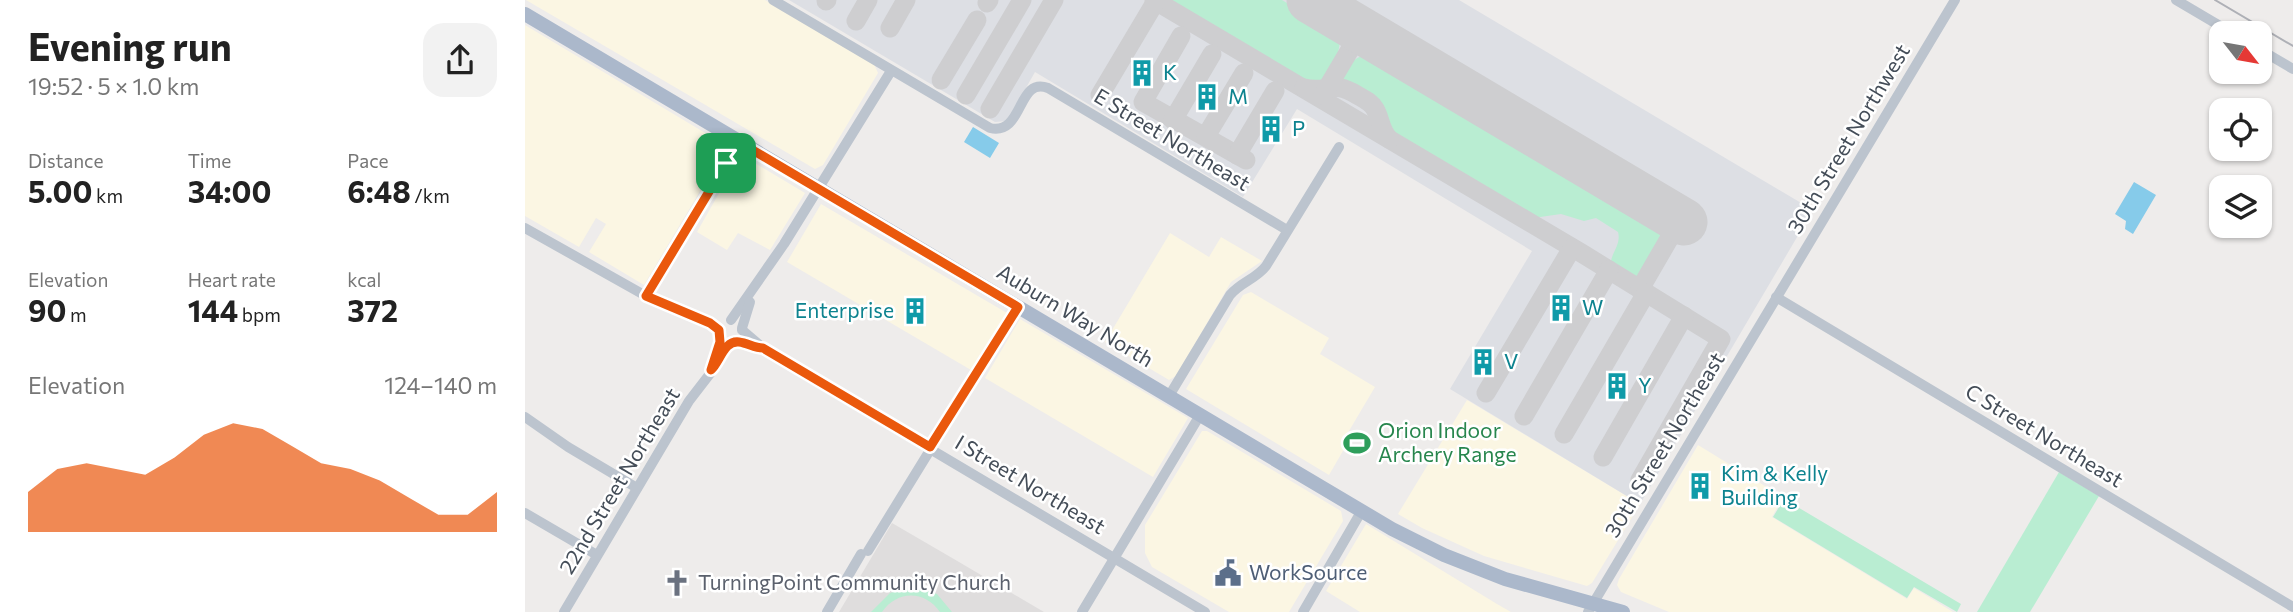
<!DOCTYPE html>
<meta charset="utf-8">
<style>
body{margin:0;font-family:Commissioner,sans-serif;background:#f2f2f2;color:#222;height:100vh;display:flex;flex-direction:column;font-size:26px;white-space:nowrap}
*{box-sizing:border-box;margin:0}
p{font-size:23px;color:#767676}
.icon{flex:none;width:38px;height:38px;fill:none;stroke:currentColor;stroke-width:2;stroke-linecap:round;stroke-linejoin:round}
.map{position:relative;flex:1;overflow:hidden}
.side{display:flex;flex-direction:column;background:#fff;width:525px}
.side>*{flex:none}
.needle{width:46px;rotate:121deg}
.tools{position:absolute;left:1684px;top:21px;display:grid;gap:14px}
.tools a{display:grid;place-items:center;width:63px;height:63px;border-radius:14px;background:#fff;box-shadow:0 2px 5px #0004;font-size:35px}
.pin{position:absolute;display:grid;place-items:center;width:60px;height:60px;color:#fff;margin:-30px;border-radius:14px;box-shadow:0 4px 10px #0006}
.round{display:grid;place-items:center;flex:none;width:74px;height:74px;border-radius:21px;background:#f2f2f2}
.summary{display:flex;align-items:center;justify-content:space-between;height:119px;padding:0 28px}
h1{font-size:38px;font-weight:700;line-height:52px}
.stats{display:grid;grid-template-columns:repeat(3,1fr);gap:10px;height:119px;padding:7px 28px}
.stats div{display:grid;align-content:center}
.stats b{font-size:30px;font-weight:700}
.stats small{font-size:19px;font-weight:400}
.stats p{font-size:19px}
.chart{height:196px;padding:14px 28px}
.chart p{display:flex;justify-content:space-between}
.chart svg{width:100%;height:126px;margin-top:7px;fill:#ea580c;opacity:.7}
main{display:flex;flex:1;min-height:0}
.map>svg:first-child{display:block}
.commercial{fill:#fbf6e3}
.education{fill:#dfdddd}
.airport{fill:#dddfe4}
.green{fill:#b9edd2}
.water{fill:#86cbea}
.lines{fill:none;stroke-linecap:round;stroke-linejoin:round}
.taxiway{stroke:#ceced0;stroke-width:19}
.runway{stroke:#ceced0;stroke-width:47}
.minor{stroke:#bcc4ce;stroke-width:10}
.major{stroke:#abb8cb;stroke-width:14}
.rail{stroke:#aeb0b6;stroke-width:2}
.route-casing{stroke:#fff;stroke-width:14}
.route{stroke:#ea580c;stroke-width:9}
.labels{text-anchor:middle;stroke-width:5;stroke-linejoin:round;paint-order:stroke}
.culture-label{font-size:21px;fill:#0d838f;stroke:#fff;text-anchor:start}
.street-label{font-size:21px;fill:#444d58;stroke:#fff}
.leisure-label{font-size:21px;fill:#27864d;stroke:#fff;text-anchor:start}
.service-label{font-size:21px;fill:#4e5e75;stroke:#fff;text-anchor:start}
.worship-label{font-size:21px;fill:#5b616d;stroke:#fff;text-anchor:start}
</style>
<main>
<section class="side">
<div class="summary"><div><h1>Evening run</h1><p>19:52 · 5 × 1.0 km</p></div><a class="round"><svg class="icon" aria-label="share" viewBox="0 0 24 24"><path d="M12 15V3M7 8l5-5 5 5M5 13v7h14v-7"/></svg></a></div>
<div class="stats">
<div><p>Distance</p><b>5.00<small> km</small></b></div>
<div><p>Time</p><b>34:00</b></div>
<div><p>Pace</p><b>6:48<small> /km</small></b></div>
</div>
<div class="stats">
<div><p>Elevation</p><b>90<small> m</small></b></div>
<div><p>Heart rate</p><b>144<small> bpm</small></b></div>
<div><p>kcal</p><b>372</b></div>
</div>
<div class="chart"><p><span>Elevation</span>124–140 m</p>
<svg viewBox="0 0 160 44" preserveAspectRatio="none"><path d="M0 44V30L10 22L20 20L30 22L40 24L50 18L60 10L70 6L80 8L90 14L100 20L110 22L120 26L130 32L140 38L150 38L160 30V44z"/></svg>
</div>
</section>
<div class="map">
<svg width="1768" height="612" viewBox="0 0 1768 612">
<rect width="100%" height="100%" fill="#eeeceb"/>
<!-- commercial -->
<g class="commercial">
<path d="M1 0H240L349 64 353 73 298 165 290 169Z"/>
<path d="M0 25 202 146 119 285 64 252 81 224 71 218 54 247 0 216Z"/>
<path d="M220 157 280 193 245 250 213 233 202 250 172 232 214 158Z"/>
<path d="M296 204 482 313 446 370 262 262Z"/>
<path d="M645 233 684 257 696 237 737 261 706 282 651 376 644 380 580 342Z"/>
<path d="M726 292 804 338 795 354 850 387 818 441 822 444 804 475 661 389 718 295Z"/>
<path d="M495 319 663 418 628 477 460 378Z"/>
<path d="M942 400 1115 504 1067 583 1062 586 959 556 897 528 873 514Z"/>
<path d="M677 431H682L816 511 818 521 764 612H704L627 567 620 553V525Z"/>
<path d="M1173 445 1258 497 1247 517 1382 599 1389 588 1428 612H1144L1096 592 1092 585 1094 579Z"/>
<path d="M841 524 972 604 986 612H835L801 591Z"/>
</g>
<!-- education -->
<path class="education" d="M367 523 434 562 519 612H314Z"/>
<!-- airport -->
<path class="airport" d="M264 0H934L1288 210 1115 504 925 389 1007 251 772 109 718 197 510 72 482 121 470 122Z"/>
<!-- green -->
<g class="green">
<path d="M640 0H757L804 29 815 41C813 59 805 82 784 84Z"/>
<path d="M842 54 850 56 882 73 1144 230C1138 249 1125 268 1111 282 1064 265 1099 253 1093 232L1071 218 1059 221 1036 214 1008 218 868 136C859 128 860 116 854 106 847 94 828 89 817 81 819 66 829 58 842 54Z"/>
<path d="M1534 472 1574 496 1505 612H1452Z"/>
<path d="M1259 499 1436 604 1432 612 1389 587 1382 598 1248 517Z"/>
<path d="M389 586 412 594 427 612H415C400 590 372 590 357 612H346L365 593Z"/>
</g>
<!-- water -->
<g class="water">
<path d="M448 127 474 143 465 158 439 142Z"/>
<path d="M1609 182 1631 195 1608 234 1600 229 1601 221 1590 214Z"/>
</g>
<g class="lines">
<!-- taxiway -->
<g class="taxiway">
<path d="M629 0 1058 254 1196 339 1115 480"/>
<path d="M301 1 302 0"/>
<path d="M462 3 464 0"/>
<path d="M331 21 343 0"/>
<path d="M365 28 381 0"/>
<path d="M656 36 618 102 721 160"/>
<path d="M416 80 452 20"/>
<path d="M779 88C802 94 807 79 832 95 839 99 846 102 850 109 856 119 855 130 864 139"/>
<path d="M441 95 497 0"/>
<path d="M575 95 631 1"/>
<path d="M798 95 836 31"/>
<path d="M465 109 529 0"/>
<path d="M648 120 687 54"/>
<path d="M681 136 719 73"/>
<path d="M712 155 750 91"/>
<path d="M1115 289 1155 220"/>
<path d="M961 393 1047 248"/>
<path d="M999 416 1084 270"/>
<path d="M1039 434 1121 293"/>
<path d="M1078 457 1159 316"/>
</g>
<!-- runway -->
<path class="runway" d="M785 0 1159 222"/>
<!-- minor -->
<g class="minor">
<path d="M248 0 465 128C499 136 492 76 523 88L762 230"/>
<path d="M1651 0 1707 33"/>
<path d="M1734 49 1768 69"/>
<path d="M0 228 121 296 162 312 194 330"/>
<path d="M121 296 214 142"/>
<path d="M1251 297 1768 607"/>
<path d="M206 320 259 244 366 71"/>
<path d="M217 328 225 302"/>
<path d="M217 330 238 348 277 373 680 612"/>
<path d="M644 396 705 295C716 282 731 279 741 266L814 147"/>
<path d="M0 417 43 447 112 488"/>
<path d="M0 513 72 555"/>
<path d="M343 551 493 307"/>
<path d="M39 612 164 401 191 366 199 350 208 343"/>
<path d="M302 612 336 554"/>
<path d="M557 612 675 415"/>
<path d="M778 612 836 512"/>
<path d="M1063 612 1430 0"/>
</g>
<!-- major -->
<path class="major" d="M0 14 867 529 919 555 980 579 1098 612"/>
<!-- rail -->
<path class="rail" d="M1690 0 1768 46"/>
</g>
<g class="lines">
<defs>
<path id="route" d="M214 142 493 307 405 447 238 348C229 348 223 343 214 342 199 340 195 362 186 370L195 342 194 330 185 323 121 296Z"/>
</defs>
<!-- route casing -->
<use href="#route" class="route-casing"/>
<!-- route -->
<use href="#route" class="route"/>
</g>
<!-- icons -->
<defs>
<symbol id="building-bare" viewBox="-9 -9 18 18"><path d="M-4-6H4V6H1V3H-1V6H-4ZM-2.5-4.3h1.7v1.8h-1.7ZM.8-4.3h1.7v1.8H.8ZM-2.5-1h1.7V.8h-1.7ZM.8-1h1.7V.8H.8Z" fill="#0f9aa8" stroke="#fff" stroke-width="2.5" paint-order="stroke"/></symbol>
<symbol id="stadium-bare" viewBox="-9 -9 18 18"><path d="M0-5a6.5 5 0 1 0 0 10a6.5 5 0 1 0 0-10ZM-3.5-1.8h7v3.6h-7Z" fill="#2e9e5b" stroke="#fff" stroke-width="2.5" paint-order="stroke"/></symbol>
<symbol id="civic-bare" viewBox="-9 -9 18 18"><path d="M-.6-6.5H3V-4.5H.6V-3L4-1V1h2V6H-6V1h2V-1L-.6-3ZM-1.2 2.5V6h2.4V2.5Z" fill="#5c6f8a" stroke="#fff" stroke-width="2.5" paint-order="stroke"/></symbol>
<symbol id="church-bare" viewBox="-9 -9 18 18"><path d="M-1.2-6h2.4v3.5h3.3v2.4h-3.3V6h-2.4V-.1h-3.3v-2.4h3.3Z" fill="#6b7280" stroke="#fff" stroke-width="2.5" paint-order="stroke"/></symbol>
</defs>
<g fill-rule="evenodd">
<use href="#building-bare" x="598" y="54" width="38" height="38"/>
<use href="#building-bare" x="663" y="78" width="38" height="38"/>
<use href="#building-bare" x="727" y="110" width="38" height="38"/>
<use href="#building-bare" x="1017" y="289" width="38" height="38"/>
<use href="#building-bare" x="371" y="292" width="38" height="38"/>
<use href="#building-bare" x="939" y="343" width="38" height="38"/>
<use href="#building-bare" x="1073" y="367" width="38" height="38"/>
<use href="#stadium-bare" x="813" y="424" width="38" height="38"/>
<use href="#building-bare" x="1156" y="467" width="38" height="38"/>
<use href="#civic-bare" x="684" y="554" width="38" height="38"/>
<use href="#church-bare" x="133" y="564" width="38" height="38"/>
</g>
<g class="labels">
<!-- culture labels -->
<g class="culture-label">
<text x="638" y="80">K</text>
<text x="703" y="104">M</text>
<text x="767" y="136">P</text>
<text x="1057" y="315">W</text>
<text x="369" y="318" text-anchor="end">Enterprise</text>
<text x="979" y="369">V</text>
<text x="1113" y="393">Y</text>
<text x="1196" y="481">Kim &amp; Kelly<tspan x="1196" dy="24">Building</tspan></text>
</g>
<!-- street labels -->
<g class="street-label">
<text transform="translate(1324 139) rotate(-59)" y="7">30th Street Northwest</text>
<text transform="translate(647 140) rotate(31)" y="7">E Street Northeast</text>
<text transform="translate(550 316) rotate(31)" y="7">Auburn Way North</text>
<text transform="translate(1519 436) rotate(31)" y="7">C Street Northeast</text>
<text transform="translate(1140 445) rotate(-59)" y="7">30th Street Northeast</text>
<text transform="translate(95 481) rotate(-59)" y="7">22nd Street Northeast</text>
<text transform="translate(505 485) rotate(31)" y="7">I Street Northeast</text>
</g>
<!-- leisure labels -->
<g class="leisure-label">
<text x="853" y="438">Orion Indoor<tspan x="853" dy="24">Archery Range</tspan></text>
</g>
<!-- service labels -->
<g class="service-label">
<text x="724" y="580">WorkSource</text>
</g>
<!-- worship labels -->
<g class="worship-label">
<text x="173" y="590">TurningPoint Community Church</text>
</g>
</g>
</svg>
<div class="tools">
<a><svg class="needle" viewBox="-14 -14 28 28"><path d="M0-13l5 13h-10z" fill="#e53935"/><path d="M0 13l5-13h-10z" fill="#767676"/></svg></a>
<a><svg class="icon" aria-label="locate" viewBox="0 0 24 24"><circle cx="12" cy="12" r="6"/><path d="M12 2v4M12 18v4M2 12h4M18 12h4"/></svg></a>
<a><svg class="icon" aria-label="layers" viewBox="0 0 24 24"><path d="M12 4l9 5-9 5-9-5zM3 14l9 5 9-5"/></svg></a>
</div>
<div class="pin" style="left:201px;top:163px;background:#1e9e55"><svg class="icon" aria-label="arrive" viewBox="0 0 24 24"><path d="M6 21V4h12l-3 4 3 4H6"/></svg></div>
</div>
</main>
